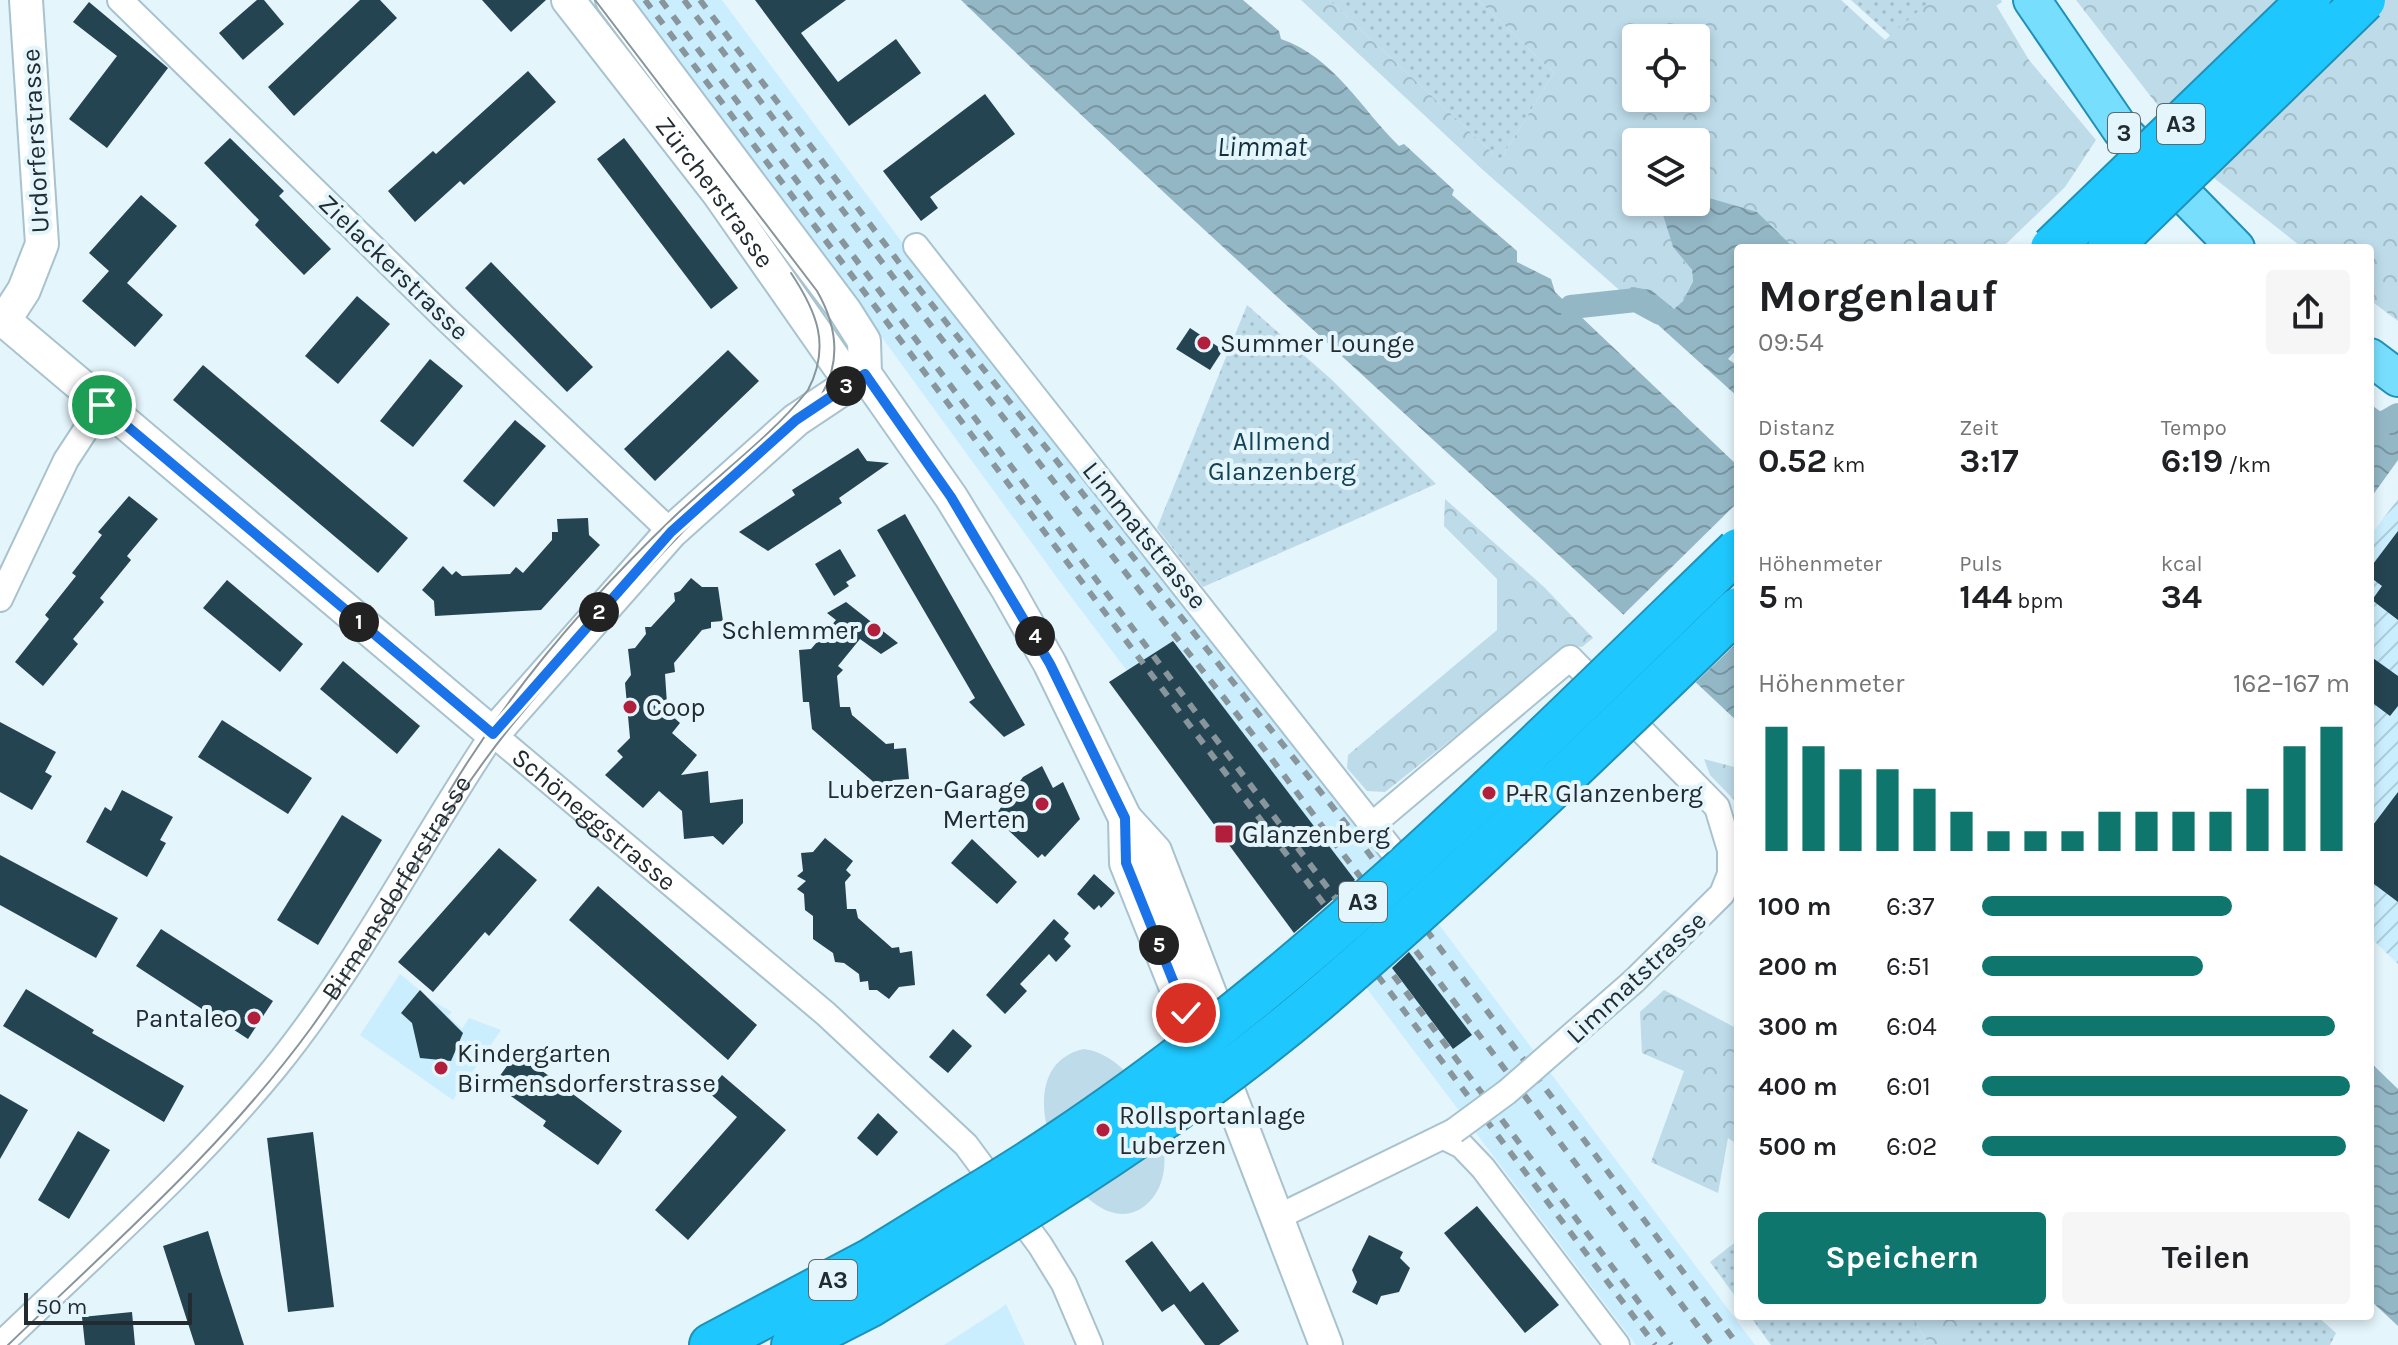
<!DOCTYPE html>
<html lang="de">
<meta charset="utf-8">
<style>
body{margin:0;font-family:Karla,sans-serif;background:#f6f6f6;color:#202124;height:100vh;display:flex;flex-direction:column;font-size:30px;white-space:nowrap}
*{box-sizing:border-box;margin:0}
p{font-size:26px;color:#757577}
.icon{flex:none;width:44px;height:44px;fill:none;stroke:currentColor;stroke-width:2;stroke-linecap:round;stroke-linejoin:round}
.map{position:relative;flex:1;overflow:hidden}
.sheet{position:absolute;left:1734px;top:244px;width:640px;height:1076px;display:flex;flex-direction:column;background:#fff;border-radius:8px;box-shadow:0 4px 12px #0003}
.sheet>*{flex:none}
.controls{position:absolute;left:1622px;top:24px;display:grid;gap:16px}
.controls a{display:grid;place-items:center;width:88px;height:88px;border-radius:8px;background:#fff;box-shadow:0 4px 12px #0003;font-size:40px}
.scale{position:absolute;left:24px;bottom:20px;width:168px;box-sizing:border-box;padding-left:8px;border:4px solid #212b30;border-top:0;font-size:22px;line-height:28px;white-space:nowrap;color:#212b30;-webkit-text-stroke:6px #e4f5fc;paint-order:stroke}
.pin{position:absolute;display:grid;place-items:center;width:68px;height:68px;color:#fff;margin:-34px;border:4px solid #fff;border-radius:50%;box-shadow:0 2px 8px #0007}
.km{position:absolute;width:40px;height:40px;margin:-20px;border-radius:50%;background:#222;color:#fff;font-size:22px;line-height:40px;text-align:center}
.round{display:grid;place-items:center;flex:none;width:84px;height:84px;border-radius:8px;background:#f6f6f6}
.headline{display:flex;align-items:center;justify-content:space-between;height:136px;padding:0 24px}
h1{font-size:44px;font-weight:700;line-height:60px}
.figures{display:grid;grid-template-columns:repeat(3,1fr);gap:12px;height:136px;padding:8px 24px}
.figures div{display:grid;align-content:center}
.figures b{font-size:34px;font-weight:700}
.figures small{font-size:22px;font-weight:400}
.figures p{font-size:22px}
.chart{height:224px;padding:16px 24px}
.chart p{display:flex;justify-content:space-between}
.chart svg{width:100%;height:144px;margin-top:8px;stroke:#0f766e;stroke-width:6}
.cta{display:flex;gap:16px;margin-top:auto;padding:16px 24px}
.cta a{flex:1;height:92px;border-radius:8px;background:#0f766e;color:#fff;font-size:32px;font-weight:700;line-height:92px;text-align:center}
.cta a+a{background:#f6f6f6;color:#202124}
ul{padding:0 24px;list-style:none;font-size:26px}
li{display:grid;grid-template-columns:128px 96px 1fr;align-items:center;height:60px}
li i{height:20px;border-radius:10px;background:#0f766e}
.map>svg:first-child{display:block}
.built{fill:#caeefe}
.industrial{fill:url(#industrial-furrows)}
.grass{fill:url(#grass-dots)}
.forest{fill:url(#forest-crowns);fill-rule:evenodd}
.garden{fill:#bddbe9}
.water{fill:url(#water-waves)}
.pier{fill:#e4f5fc}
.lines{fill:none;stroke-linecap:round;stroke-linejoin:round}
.canal{stroke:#94b7c6;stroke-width:24}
.building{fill:#244451}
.street-casing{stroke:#a8c3ce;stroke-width:28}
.secondary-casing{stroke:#a8c3ce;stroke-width:36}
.primary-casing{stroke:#1f91b6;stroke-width:40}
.highway-casing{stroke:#1f91b6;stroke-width:46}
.street{stroke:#fff;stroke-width:24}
.secondary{stroke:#fff;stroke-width:32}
.primary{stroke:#78defe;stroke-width:36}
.highway{stroke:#1ec8fe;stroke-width:42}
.tram{stroke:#88959b;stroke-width:2}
.rail{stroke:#88959b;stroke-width:6;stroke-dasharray:10 10;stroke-linecap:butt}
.street-bridge-casing{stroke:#a8c3ce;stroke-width:28;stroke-linecap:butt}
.highway-bridge-casing{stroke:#1f91b6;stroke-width:46;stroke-linecap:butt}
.street-bridge{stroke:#fff;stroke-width:24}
.highway-bridge{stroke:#1ec8fe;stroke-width:42}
.route-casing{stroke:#fff;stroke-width:16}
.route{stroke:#1a73e8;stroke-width:10}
.poi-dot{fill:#b21f3c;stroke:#e4f5fc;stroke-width:3}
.labels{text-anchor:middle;stroke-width:8;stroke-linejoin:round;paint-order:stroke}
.shield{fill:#e4f5fc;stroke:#5c686d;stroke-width:2}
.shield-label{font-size:24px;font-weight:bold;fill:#212b30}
.street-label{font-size:26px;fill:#212b30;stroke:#e4f5fc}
.poi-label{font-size:26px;fill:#212b30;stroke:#e4f5fc;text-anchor:start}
.park-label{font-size:26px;fill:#124254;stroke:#e4f5fc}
.water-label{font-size:28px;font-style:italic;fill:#0f303d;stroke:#e4f5fc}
</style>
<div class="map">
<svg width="2398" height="1345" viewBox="0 0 2398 1345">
<defs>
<pattern id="industrial-furrows" width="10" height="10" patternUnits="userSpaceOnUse" patternTransform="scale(2)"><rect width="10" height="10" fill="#caeefe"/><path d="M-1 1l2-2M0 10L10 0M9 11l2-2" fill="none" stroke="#adccda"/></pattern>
<pattern id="grass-dots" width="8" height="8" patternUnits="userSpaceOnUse" patternTransform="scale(2)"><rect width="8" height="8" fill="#bddbe9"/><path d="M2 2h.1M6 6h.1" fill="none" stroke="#a2bcc8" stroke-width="1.8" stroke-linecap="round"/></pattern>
<pattern id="forest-crowns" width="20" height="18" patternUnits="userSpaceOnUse" patternTransform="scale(2)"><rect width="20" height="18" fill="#bddbe9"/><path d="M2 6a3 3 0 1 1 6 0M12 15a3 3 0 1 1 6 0" fill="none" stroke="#a2bcc8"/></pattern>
<pattern id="water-waves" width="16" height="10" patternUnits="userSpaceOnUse" patternTransform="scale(2)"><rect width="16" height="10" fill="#94b7c6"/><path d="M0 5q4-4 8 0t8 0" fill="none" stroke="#7895a1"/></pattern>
</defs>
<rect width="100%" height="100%" fill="#e4f5fc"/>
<!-- built -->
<g class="built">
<path d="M628 0H722L916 261 1343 797 1755 1345H1636L1066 590 811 240Z"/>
<path d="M400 974 431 1000 452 1012 448 1016 462 1029 469 1018 501 1030 453 1100 360 1035Z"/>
<path d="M1006 1304 1025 1345H944L1001 1308Z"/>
</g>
<!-- industrial -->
<path class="industrial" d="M2398 499V964L2370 937V536Z"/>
<!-- grass -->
<g class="grass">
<path d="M1329 0H1478L1554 73 1500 160Z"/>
<path d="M1851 0H2001L2002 2 1915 58Z"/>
<path d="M1247 305 1332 380 1436 484 1203 587 1157 528Z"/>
<path d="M1738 1240V1300L1710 1262Z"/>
<path d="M1750 1316H1911L1927 1341 1924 1345H1771Z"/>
<path d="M1969 1316H2317L2336 1333 2330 1345H1959Z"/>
</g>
<!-- forest -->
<g class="forest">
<path d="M1301 0H1329L1500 160 1554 73 1478 0H1841L1885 40 1931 0H1993L2029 60 2096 140 2063 190 2002 248H1794C1768 222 1731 202 1696 194V142H1636V151L1629 158 1636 166V202H1660L1673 247 1692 270 1693 280 1683 301 1674 309 1631 287 1625 295 1483 170ZM1636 38H1696V98H1636Z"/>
<path d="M2076 0H2398V321L2370 300V248H2303L2214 178Z"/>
<path d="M1445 499 1544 587 1593 638 1582 647 1569 646 1385 792 1367 791 1347 768 1348 755 1497 630V579L1444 526Z"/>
<path d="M1704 759 1738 768V804L1710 775Z"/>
<path d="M1664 990 1738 1029V1145L1728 1138 1718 1193 1651 1162 1684 1071 1642 1053 1640 1012Z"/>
<path d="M1911 1316H1970L1960 1345H1924L1927 1341Z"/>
</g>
<!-- garden -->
<path class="garden" d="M1084 1049C1140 1056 1192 1161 1148 1203 1087 1261 988 1070 1084 1049Z"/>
<!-- water -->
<g class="water">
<path d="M961 0H1243L1279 31 1281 39C1334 57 1362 110 1399 146L1404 144 1454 190 1452 195 1517 251V262L1551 279 1555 292 1738 466V722C1481 479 1215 246 961 0Z"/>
<path d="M1696 194 1757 212 1794 248H1738V348L1728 359 1738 366V397L1625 295 1631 287 1651 290 1674 309 1683 301 1693 281 1692 270 1673 247 1659 202H1696Z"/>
<path d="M2370 404 2398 424V460L2370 499Z"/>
<path d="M2370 1062 2398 1089V1326L2370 1300Z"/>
</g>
<!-- pier -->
<g class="pier">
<path d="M2065 187 2127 248H2002Z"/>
<path d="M1738 502V642L1693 685 1621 617Z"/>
</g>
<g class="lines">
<!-- canal -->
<g class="canal">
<path d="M1571 307 1636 300 1660 313"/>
<path d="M2370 426H2379L2398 415"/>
</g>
</g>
<!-- building -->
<g class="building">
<path d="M257 0H264L284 24 243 60 219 33Z"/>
<path d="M360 0H380L397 18 294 116 268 87Z"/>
<path d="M482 0H546L511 32Z"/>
<path d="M755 0H846L801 33 838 82 896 39 921 73 849 126Z"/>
<path d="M89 2 168 68 107 148 69 119 117 56 73 22Z"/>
<path d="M528 71 556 102 464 185 460 181 415 222 388 191 433 151 436 154Z"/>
<path d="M985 94 1015 134 930 197 938 208 921 221 883 171Z"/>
<path d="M230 138 284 191 279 196 331 249 304 275 255 225 259 220 204 163Z"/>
<path d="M624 138 738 288 711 309 597 159Z"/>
<path d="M141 195 177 226 127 283 163 315 135 347 82 301 109 271 89 253Z"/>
<path d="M491 262 593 367 567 392 465 288Z"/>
<path d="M357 296 390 324 338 384 305 356Z"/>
<path d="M1190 328 1223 350 1210 370 1176 349Z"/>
<path d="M728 350 759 381 655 481 624 449Z"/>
<path d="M430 359 463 386 413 447 380 421Z"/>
<path d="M203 365 408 538 378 573 173 400Z"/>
<path d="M515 420 546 446 494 507 463 481Z"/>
<path d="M858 448 867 461 889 463 839 498 842 503 768 551 739 532 795 495 792 490Z"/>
<path d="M129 496 158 519 127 556 131 560 100 598 104 602 73 639 78 644 43 686 15 662 49 619 45 615 76 576 72 573 102 535 98 532Z"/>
<path d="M905 514 1025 725 1004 737 969 702 975 698 877 530Z"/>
<path d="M588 518 589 535 600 545 541 610 435 616 434 601 422 590 443 566 452 575 456 571 462 576 510 574 516 567 523 573 552 540V532H558L557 519Z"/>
<path d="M2398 531V620L2372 600 2382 586 2370 577V568Z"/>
<path d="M840 549 856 576 846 582 849 586 834 596 815 564Z"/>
<path d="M691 578 702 587H718L723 621 711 622V628L702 630 674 663 675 672 665 674 667 704 675 709 671 715 680 723 672 733 697 755 681 775 708 771 710 803 743 799V823L723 845 713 836 684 839 682 811 659 791 643 808 605 775 623 757 617 751 630 738 625 683 631 675 628 649 635 648 646 634 645 627H651L675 601 674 593 680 591Z"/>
<path d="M227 580 303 644 280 672 203 608Z"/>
<path d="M846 602 898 643 881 654 860 639 838 666 843 670 837 676 840 707H850L852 715 886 744 894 743V749L906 748 909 779 893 780 884 791 812 729 809 702H803L799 650 811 649 836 620 827 613Z"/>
<path d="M1173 641 1355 880 1294 933 1109 682Z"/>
<path d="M2370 656 2398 676V706L2390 716 2370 701Z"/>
<path d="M343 661 420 726 397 754 320 689Z"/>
<path d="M222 720 312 778 288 814 198 757Z"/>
<path d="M0 722 56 752 45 772 52 776 32 810 0 792Z"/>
<path d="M1042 766 1053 788 1063 782 1080 819 1045 857 1042 854 1038 858 994 817 1023 777Z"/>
<path d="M122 790 173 817 160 840 166 843 147 877 86 842 105 807 111 811Z"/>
<path d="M2398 792V902L2370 881V829Z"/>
<path d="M342 815 382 840 318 945 277 920Z"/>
<path d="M825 838 853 861 846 870 851 875 845 882 847 909H856L858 918 892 948 899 947 900 953 912 951 915 985 899 987 889 999 877 990H869L868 981 860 982 859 974 844 963 835 962 833 953 813 939V916L805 910 804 894 797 889 806 881 797 876 803 871 801 853 813 852Z"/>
<path d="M972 839 1017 882 997 904 951 863Z"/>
<path d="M499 848 537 880 489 936 485 932 433 992 398 962Z"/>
<path d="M0 855 118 918 96 958 0 905Z"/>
<path d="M1094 874 1115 893 1101 908 1099 905 1094 910 1077 894Z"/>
<path d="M598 886 757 1025 728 1060 569 920Z"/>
<path d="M1054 919 1069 933 1064 939 1071 946 1056 962 1049 954 1020 984 1027 991 1005 1014 986 995Z"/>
<path d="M161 929 273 1001 248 1039 136 966Z"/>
<path d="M1409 952 1472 1035 1453 1049 1392 968Z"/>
<path d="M26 989 94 1030 92 1033 184 1086 164 1122 3 1026Z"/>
<path d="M420 990 463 1033 451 1061 420 1058 412 1023 401 1013Z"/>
<path d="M953 1029 972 1046 948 1073 929 1057Z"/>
<path d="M517 1052 622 1131 598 1165 543 1126 546 1121 494 1084Z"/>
<path d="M722 1075 786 1130 688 1240 655 1210 737 1117 708 1092Z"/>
<path d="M0 1094 28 1110 0 1159Z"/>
<path d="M878 1113 898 1132 877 1156 857 1138Z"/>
<path d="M78 1131 110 1150 69 1219 38 1200Z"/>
<path d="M313 1132 334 1307 288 1312 267 1138Z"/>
<path d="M1477 1206 1559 1305 1525 1333 1444 1233Z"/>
<path d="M208 1231 221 1274 244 1345H195L163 1246Z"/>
<path d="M1369 1235 1403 1252 1400 1258 1410 1268 1399 1292 1381 1296 1377 1305 1352 1292 1357 1282 1352 1270Z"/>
<path d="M1152 1241 1190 1292 1203 1282 1239 1331 1219 1345H1205L1174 1304 1162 1312 1125 1261Z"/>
<path d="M132 1312 135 1345H85L82 1317Z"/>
</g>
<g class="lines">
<defs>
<g id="street">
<path d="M120 0 445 318 671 532"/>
<path d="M916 246 1412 876"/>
<path d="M0 599 66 460 102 405"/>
<path d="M1373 824 1570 658 1717 807 1730 850V874L1722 894 1634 981"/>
<path d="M1444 1137 1462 1146 1483 1168 1617 1345"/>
<path d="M1276 1218 1454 1131"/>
<path id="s1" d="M0 1345C93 1255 192 1169 274 1069 358 966 419 844 493 734L826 1014 966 1145 1040 1245 1064 1284 1090 1345"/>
</g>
<g id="secondary">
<path id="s2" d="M568 0 719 194 839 366 865 374"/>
<path d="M612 0 845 311 864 341 865 374 951 497 1007 588 1050 664 1125 818 1155 851 1212 999 1208 1038"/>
<path d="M0 317 493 734 671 532 796 420 865 374"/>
<path d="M4 321 24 290 42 244 26 0"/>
<path d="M1125 818 1126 863 1186 1013 1208 1038 1326 1345"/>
</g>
<g id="primary">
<path d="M2032 0 2121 130 2236 248"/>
<path d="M2370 357 2398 378"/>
</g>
<g id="highway">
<path d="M711 1345 871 1260 952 1210"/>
<path d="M793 1345 871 1305 976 1240"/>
</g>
</defs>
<!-- street casing -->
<use href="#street" class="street-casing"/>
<!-- secondary casing -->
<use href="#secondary" class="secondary-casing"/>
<!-- primary casing -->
<use href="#primary" class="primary-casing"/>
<!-- highway casing -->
<use href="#highway" class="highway-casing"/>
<!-- street -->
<use href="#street" class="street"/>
<!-- secondary -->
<use href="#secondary" class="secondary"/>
<!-- primary -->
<use href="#primary" class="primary"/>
<!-- highway -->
<use href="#highway" class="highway"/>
<!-- tram -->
<g class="tram">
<path d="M449 792C510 690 590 597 676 515 719 474 771 437 808 390 831 346 817 312 791 273"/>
<path d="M8 1345C113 1244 225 1146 311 1028 385 926 440 810 521 714 582 640 647 567 714 500 744 470 802 429 822 394 842 359 836 324 817 291L595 0"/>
</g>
<!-- rail -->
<g class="rail">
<path d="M645 0 1655 1345"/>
<path d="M661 0 1671 1345"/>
<path d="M684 0 900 286 1265 750 1712 1345"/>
<path d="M700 0 910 277 1355 835 1738 1345"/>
</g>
<defs>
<path id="street-bridge" d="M1454 1131 1507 1092 1634 981"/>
<g id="highway-bridge">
<path d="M2052 248 2309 0"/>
<path d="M2109 248 2364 0"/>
<path d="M952 1210C988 1188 1025 1166 1060 1142 1304 980 1527 754 1738 550"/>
<path d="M976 1240C1095 1168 1212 1090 1318 1000 1463 876 1601 742 1738 609"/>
</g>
</defs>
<!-- street-bridge casing -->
<use href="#street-bridge" class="street-bridge-casing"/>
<!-- highway-bridge casing -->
<use href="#highway-bridge" class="highway-bridge-casing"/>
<!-- street-bridge -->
<use href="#street-bridge" class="street-bridge"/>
<!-- highway-bridge -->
<use href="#highway-bridge" class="highway-bridge"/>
</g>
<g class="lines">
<defs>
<path id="route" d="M102 405 493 734 671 532 796 420 865 374 951 497 1050 664 1125 818 1126 863 1186 1013"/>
</defs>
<!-- route casing -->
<use href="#route" class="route-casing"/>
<!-- route -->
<use href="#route" class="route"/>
</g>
<!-- markers -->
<g class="poi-dot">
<circle cx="1204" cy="343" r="8"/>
<circle cx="874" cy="630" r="8"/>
<circle cx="630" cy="707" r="8"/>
<circle cx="1489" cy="793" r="8"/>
<circle cx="1042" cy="804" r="8"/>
<rect x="1214" y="824" width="20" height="20" rx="4"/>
<circle cx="254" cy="1018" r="8"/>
<circle cx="441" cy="1068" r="8"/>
<circle cx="1103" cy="1130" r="8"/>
</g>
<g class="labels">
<!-- shield labels -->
<g class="shield">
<rect x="2157" y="104" width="48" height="40" rx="6"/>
<rect x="2108" y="113" width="32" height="40" rx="6"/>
<rect x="1339" y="882" width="48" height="40" rx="6"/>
<rect x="809" y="1260" width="48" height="40" rx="6"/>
</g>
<g class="shield-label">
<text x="2181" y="132">A3</text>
<text x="2124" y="141">3</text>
<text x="1363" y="910">A3</text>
<text x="833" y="1288">A3</text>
</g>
<!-- street labels -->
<g class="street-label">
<text transform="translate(35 141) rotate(-93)" y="9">Urdorferstrasse</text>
<text dy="9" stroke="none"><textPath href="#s2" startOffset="242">Zürcherstrasse</textPath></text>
<text transform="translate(394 267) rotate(44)" y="9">Zielackerstrasse</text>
<text transform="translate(1145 535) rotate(51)" y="9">Limmatstrasse</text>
<text dy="9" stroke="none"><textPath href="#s1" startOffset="922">Schöneggstrasse</textPath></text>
<text dy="9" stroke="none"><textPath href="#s1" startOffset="608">Birmensdorferstrasse</textPath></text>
<text transform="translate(1636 977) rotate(-43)" y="9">Limmatstrasse</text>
</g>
<!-- poi labels -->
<g class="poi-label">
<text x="1220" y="352">Summer Lounge</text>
<text x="858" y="639" text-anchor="end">Schlemmer</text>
<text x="646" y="716">Coop</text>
<text x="1026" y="798" text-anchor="end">Luberzen-Garage<tspan x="1026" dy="30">Merten</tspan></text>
<text x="1505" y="802">P+R Glanzenberg</text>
<text x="1242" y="843">Glanzenberg</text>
<text x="238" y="1027" text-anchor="end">Pantaleo</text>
<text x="457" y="1062">Kindergarten<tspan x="457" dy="30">Birmensdorferstrasse</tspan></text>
<text x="1119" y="1124">Rollsportanlage<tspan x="1119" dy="30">Luberzen</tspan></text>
</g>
<!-- park labels -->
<g class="park-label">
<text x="1282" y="450">Allmend<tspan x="1282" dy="30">Glanzenberg</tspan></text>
</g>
<!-- water labels -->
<g class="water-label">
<text x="1262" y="156">Limmat</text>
</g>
</g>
</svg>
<div class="controls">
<a><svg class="icon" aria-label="locate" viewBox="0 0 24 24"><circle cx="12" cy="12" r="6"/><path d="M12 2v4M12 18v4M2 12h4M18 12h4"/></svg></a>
<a><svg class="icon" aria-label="layers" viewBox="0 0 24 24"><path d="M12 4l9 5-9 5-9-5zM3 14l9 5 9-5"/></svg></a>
</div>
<div class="scale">50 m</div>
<div class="pin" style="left:102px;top:405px;background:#1e9e55"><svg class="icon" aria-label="arrive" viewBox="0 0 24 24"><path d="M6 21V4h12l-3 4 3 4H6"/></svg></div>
<div class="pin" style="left:1186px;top:1013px;background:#d93025"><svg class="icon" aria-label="check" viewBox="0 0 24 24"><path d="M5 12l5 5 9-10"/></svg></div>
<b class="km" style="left:359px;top:622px">1</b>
<b class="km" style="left:599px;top:612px">2</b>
<b class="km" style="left:846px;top:386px">3</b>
<b class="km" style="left:1035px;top:636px">4</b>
<b class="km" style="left:1159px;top:945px">5</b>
<section class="sheet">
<div class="headline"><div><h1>Morgenlauf</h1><p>09:54</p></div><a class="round"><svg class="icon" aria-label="share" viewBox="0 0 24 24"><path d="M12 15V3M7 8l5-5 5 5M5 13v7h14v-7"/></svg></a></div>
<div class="figures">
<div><p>Distanz</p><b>0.52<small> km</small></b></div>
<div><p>Zeit</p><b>3:17</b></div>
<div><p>Tempo</p><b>6:19<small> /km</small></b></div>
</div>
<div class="figures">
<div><p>Höhenmeter</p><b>5<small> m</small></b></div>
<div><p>Puls</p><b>144<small> bpm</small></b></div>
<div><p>kcal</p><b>34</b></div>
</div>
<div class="chart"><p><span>Höhenmeter</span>162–167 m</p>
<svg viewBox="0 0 160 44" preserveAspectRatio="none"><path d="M5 44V6M15 44V12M25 44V19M35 44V19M45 44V25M55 44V32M65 44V38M75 44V38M85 44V38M95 44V32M105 44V32M115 44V32M125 44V32M135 44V25M145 44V12M155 44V6"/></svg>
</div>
<ul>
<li><b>100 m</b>6:37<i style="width:68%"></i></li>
<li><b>200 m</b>6:51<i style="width:60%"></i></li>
<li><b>300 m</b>6:04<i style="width:96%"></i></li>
<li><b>400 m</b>6:01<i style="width:100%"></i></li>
<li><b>500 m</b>6:02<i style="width:99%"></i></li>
</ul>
<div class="cta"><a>Speichern</a><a>Teilen</a></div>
</section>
</div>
